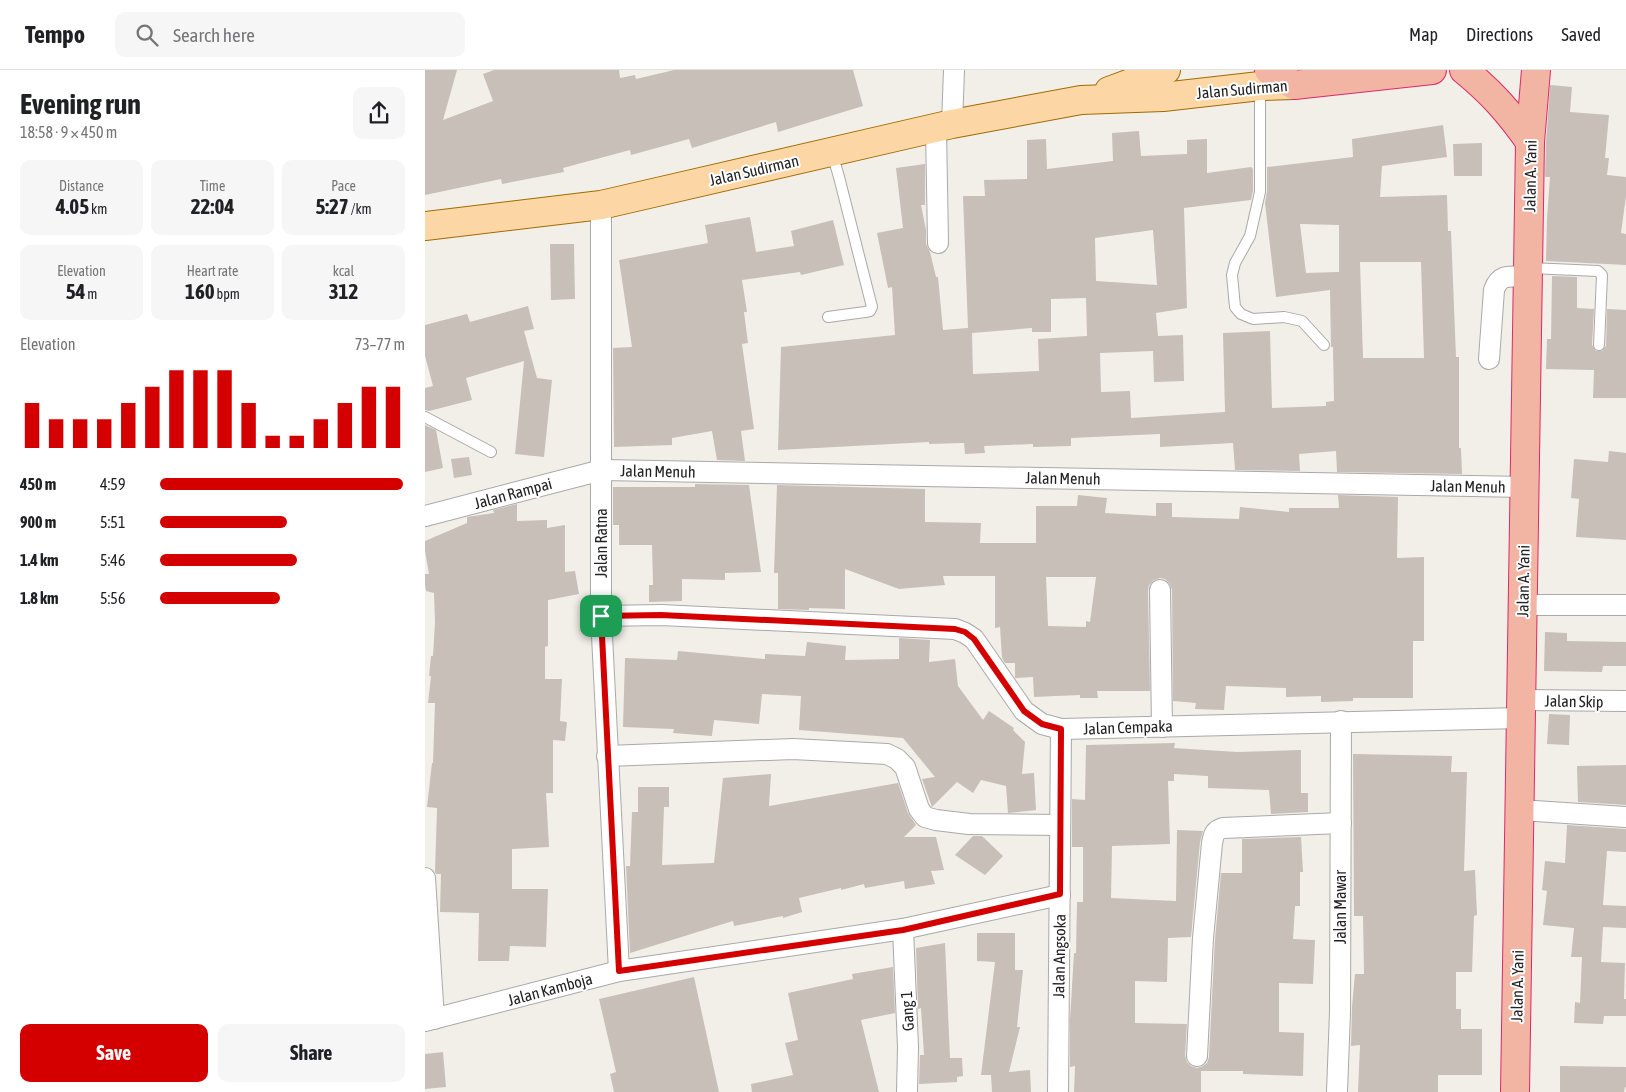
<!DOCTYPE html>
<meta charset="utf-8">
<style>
body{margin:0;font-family:"Asap Condensed",sans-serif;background:#f6f6f6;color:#202124;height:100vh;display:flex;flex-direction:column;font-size:19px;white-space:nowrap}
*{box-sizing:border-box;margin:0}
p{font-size:16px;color:#757577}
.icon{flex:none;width:28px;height:28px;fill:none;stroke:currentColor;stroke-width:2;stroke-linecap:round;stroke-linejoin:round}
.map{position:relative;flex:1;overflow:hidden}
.panel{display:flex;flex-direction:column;background:#fff;width:425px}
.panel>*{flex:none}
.pin{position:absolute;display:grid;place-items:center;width:42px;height:42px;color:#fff;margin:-21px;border-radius:10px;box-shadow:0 2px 8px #0006}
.round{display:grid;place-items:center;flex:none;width:52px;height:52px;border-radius:10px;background:#f6f6f6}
.summary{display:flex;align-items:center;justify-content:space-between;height:85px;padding:0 20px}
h1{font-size:28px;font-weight:700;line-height:38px}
.metrics{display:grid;grid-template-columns:repeat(3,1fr);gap:8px;height:85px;padding:5px 20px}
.metrics div{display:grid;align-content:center;border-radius:10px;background:#f6f6f6;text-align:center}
.metrics b{font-size:21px;font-weight:700}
.metrics small{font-size:14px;font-weight:400}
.metrics p{font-size:14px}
.chart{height:140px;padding:10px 20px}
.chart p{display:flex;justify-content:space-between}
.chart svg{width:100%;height:90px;margin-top:5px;stroke:#d40000;stroke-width:6}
.action{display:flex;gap:10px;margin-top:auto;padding:10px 20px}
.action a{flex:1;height:58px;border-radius:10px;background:#d40000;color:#fff;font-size:20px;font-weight:700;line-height:58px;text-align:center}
.action a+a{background:#f6f6f6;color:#202124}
ul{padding:0 20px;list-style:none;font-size:16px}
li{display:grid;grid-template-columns:80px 60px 1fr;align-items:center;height:38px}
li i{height:12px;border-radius:6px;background:#d40000}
header{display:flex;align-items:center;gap:30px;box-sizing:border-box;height:70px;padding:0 25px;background:#fff;border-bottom:1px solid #e0e0e0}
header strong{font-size:24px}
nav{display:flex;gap:28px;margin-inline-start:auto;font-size:18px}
.search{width:350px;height:45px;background:#f6f6f6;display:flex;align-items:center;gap:12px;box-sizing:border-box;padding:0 18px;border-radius:10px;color:#757577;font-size:19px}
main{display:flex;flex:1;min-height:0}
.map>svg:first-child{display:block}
.building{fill:#c7bfb8;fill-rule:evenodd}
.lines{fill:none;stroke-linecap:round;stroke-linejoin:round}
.service-casing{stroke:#a9a9a9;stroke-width:12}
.minor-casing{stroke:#a9a9a9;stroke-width:22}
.primary-casing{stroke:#a06b00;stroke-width:30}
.trunk-casing{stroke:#dc2a67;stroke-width:30}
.service{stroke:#fff;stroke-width:10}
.minor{stroke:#fff;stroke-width:20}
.primary{stroke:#fcd6a4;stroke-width:28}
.trunk{stroke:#f2b4a3;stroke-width:28}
.route-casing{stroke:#fff;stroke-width:10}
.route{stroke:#d40000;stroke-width:6}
.labels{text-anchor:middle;stroke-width:4;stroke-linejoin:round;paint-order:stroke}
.street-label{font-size:16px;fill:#222;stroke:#fff}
</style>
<header>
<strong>Tempo</strong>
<div class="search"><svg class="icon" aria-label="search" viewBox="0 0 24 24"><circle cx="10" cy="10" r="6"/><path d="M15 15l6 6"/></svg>Search here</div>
<nav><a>Map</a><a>Directions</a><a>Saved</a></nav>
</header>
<main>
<section class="panel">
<div class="summary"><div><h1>Evening run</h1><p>18:58 · 9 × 450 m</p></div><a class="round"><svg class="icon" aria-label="share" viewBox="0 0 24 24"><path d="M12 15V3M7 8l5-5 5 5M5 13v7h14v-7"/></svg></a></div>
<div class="metrics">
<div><p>Distance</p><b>4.05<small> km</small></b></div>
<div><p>Time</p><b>22:04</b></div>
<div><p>Pace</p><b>5:27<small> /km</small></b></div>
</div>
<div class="metrics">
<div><p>Elevation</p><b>54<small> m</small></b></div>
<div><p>Heart rate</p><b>160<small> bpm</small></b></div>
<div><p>kcal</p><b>312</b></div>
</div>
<div class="chart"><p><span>Elevation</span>73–77 m</p>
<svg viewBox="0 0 160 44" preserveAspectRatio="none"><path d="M5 44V22M15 44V30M25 44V30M35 44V30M45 44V22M55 44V14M65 44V6M75 44V6M85 44V6M95 44V22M105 44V38M115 44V38M125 44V30M135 44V22M145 44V14M155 44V14"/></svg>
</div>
<ul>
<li><b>450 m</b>4:59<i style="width:99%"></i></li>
<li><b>900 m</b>5:51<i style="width:52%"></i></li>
<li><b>1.4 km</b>5:46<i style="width:56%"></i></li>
<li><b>1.8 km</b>5:56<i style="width:49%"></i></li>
</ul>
<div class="action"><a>Save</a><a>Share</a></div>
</section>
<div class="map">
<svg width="1201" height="1022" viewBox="0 0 1201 1022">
<rect width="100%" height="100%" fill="#f2efe9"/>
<!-- building -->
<g class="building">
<path d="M0 0H32L18 50 68 31 58 4 69 0H194L195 8 210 5 211 9 249 0H428L438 36 353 62 351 52 267 78 264 69 206 85 205 80 138 98 139 102 77 114 76 109 0 125Z"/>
<path d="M1125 15 1147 17 1145 42 1184 45 1180 88H1184L1182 105 1201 107V126L1196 163 1201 164V195L1121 191 1122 148 1125 107H1120L1121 73Z"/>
<path d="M1018 55 1022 87 957 96 955 127 1022 125 1023 161H1026L1031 287H1034V378H1036L1037 404 912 402 911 381 874 384 875 401 810 400 808 373 735 377V364L646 368V376L608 377V374L559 376 560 383 540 384 539 373 504 374V372L353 380 356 277 470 265 467 217 463 218 452 163 478 158 471 98 500 94V135H496L501 160V174L505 182 511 207H513L518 260 543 258 538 126H560L559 110 602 109V70L621 69 622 99 688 91 687 63 714 61 716 86 762 84V70L782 69V103L826 97 828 99V121L826 130 759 138 762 238 731 243 733 266 758 265 759 311 729 312 728 281 675 283 676 322 705 321 706 348 800 342 798 263 845 261 847 338 901 336V332L909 331 908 277H906L905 220 851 227 840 133 842 122V97L928 87 927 69ZM875 154 914 155V202L881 203ZM728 160 732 215 671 211 670 168ZM935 192H996L999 288H938ZM661 228 662 266 613 269 614 301 548 304 547 263 607 258V262H626V229Z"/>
<path d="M1057 73V106H1029L1028 74Z"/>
<path d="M325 147 331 182 369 176 366 161 408 150 419 195 376 205 375 202 317 210 322 242H319L323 273 317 274 329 359 316 361 320 391 292 390 287 361 247 368V375L189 377 188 278 207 277 194 190 283 173 280 155Z"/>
<path d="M125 174H149L150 229 126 230Z"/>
<path d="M1127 206 1152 207V238L1169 239 1167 275 1171 281H1177L1181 276 1182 239 1201 240V328H1168L1169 300 1121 299 1122 269H1126Z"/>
<path d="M103 236 109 259 99 261 112 308 127 310 119 387 90 384 99 291 41 308 47 330 4 341 0 340V318L8 316 0 286V255L42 244 45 252Z"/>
<path d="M0 355 11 360 18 398 0 402Z"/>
<path d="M1184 381 1201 383V470L1151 467 1154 429 1146 428 1149 389 1183 392Z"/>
<path d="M44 387 47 405 29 408 26 389Z"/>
<path d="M270 414 324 415 336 502 300 503V510L257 509V531L224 532V515H228L227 475H194V455H188V417H270Z"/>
<path d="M352 415 500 419V452L556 453 555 473H611V436H652L653 425 682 428 680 443 731 446V433H747V447L814 449 815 437 864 442V438H914L913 425 973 427 972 488 999 487V571H988V628H928V631L896 632V626L861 627V618L801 616 799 640 770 639 771 633 748 631 747 520 745 514 740 509 735 508 729 510 724 515 723 520 725 621H672L673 628H655V625L609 627 608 607 590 608V593H580L577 588 575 557 570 558V506H518L520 515 474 519 420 499V539L384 538V540L353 539V503H349ZM621 507H671L665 552 661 551V557L623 556Z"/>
<path d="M92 434V451L122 450V458L140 455V502L150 501 154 524 123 530V576L120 577V609H137L135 651 142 652 140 671 128 670V723H121L124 777 87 779V819H123L121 877 85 876 84 891H53L54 843 15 842 16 804H11L10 802 12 738 2 737 7 693H8L10 633H3L6 606H4L6 586H8L10 552 9 523 1 521 0 514V504H4L0 481V471L42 453V447L69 443 68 440Z"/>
<path d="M1120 562 1142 563V571L1201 572V596H1178L1177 602 1119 601Z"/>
<path d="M474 568 505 570 504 592 530 589 533 616 558 650 564 641 589 658 588 660 600 672 597 704 609 703 611 740 583 743 581 716 556 710 548 723 532 712 507 737 497 709 510 707 478 668 374 660 376 626 337 624 334 654 289 650 287 666 248 663 249 659 198 657 200 588 252 590 253 581 340 589V584L380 586 382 572 421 576 420 590 474 589Z"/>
<path d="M1124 644 1145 645 1144 675 1122 674Z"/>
<path d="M750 673 749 678 812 682 876 680V723H883V742L846 744 844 720 783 718V706L749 704V711H743L745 774 687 776 686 828 751 831 752 760 778 761 775 772 766 867 743 868 742 912 710 911V953L762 954 760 985 762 992 766 996 772 998 778 996 782 993 784 987 790 869 796 803H817V769L876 767 878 802H875V836H870L868 869 890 870 888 914 854 913V962L879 963 878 1006 818 1004V1001H776V1022H649L650 996 645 997V950L649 883H651L652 832H658V777H647V729L660 730 661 675Z"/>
<path d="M928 684 1027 686 1026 702H1042L1039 801 1050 800 1052 845 1049 846 1047 902H1031V939H1036V959H1057V1005H1013V1022H933L935 975 926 976 927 937 930 904H939L938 846H929Z"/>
<path d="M1201 695V735L1153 732 1152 696Z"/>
<path d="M346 704 344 736 473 713 483 743 491 755 479 767H511L519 800 506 801 510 814 480 819 479 811 440 818 439 814 416 820V818L374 828 377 842 358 848V846L309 856 308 851 205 883 201 796H205L207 742H213V717H244V737H239L237 795 289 793 298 708Z"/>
<path d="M1142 755 1201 759V782L1182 781 1178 835 1201 836V858L1178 857 1176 892 1200 893 1199 929H1201V946H1179L1178 954 1149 953 1150 932 1155 933 1157 887H1146L1149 858 1118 855 1122 821 1117 820 1120 791 1140 793Z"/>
<path d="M548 766H557L578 786 560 805 530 785Z"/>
<path d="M552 863H590V900H598L592 957H595L584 1002 605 1000 606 1022H567L566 1005H556L570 892 552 891Z"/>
<path d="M520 873 525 988H537L538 1006 532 1007V1012L494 1014 495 985H499L496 938 493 939 491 878Z"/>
<path d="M468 897 470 943 436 950 454 1022H327L326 1014 368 1005 360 973 373 970 363 923 428 909 427 904Z"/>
<path d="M269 907 294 1022H189L185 1004 191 1002 174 929Z"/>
<path d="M18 982 21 1017 0 1019V984Z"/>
<path d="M1135 996 1201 997V1017H1200L1199 1022H1135Z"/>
</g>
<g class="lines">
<defs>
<g id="service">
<path d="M835 17V122L825 166 810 193 807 205 810 237 816 244 828 249 859 247 877 251 899 275"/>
<path d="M1105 198 1173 201 1177 205 1174 275"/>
<path d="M403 247 440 242 445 241 447 237 414 107 407 83"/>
<path d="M0 347 66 382"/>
</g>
<g id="minor">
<path d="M527 54 529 0"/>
<path d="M511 58 513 173"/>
<path d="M176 135V546L194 901"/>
<path d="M1064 289 1069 220C1075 202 1087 207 1103 207"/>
<path d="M0 446 177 400 1100 417"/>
<path d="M735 520 737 657"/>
<path d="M1098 535H1201"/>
<path d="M176 546 236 545 530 559 540 563 549 569 599 641 617 654 636 659 1096 648"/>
<path d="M1096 630 1201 631"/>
<path d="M182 686 368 679 462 684 472 689 480 697 494 739 500 747 511 750 544 754 635 755"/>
<path d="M1095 740 1201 747"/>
<path d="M0 808 9 949"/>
<path d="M478 859 483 977 482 1022"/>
<path d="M0 951 194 901 478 859 635 825"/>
<path d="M772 986 778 868 787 773C789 764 789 761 798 758L916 753"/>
<path d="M633 1022 636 659"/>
<path d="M912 1022 915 942 916 651"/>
</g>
<g id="primary">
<path d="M684 21 741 0"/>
<path d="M0 156 176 135 527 54 656 30 738 27 835 16 869 15"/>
</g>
<g id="trunk">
<path d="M844 0 869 15 1007 0"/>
<path d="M1039 0C1067 23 1084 42 1105 72"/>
<path d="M1090 1022 1105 72 1111 0"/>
</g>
</defs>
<!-- service casing -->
<use href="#service" class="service-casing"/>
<!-- minor casing -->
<use href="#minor" class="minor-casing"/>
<!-- primary casing -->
<use href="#primary" class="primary-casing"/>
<!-- trunk casing -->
<use href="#trunk" class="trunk-casing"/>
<!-- service -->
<use href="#service" class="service"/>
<!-- minor -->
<use href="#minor" class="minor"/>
<!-- primary -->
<use href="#primary" class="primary"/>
<!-- trunk -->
<use href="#trunk" class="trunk"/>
</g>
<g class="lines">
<defs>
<path id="route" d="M236 545 530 559 540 562 549 569 599 641 617 654 636 659 635 824 478 860 194 901 176 546Z"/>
</defs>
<!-- route casing -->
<use href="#route" class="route-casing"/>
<!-- route -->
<use href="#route" class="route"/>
</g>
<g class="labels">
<!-- street labels -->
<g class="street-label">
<text transform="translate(817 19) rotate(-5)" y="6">Jalan Sudirman</text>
<text transform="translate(329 100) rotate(-13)" y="6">Jalan Sudirman</text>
<text transform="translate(1105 106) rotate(-89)" y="6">Jalan A. Yani</text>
<text transform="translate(233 401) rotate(1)" y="6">Jalan Menuh</text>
<text transform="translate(638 408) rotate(1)" y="6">Jalan Menuh</text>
<text transform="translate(1043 416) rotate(1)" y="6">Jalan Menuh</text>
<text transform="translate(88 423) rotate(-15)" y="6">Jalan Rampai</text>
<text transform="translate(176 473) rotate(-90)" y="6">Jalan Ratna</text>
<text transform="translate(1098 511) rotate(-89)" y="6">Jalan A. Yani</text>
<text transform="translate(1149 631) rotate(1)" y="6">Jalan Skip</text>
<text transform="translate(703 657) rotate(-2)" y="6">Jalan Cempaka</text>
<text transform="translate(915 837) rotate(-90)" y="6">Jalan Mawar</text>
<text transform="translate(634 886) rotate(-89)" y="6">Jalan Angsoka</text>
<text transform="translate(1092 916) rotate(-89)" y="6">Jalan A. Yani</text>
<text transform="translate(125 919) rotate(-15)" y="6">Jalan Kamboja</text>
<text transform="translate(482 941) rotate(-93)" y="6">Gang 1</text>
</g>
</g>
</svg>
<div class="pin" style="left:176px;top:546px;background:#1e9e55"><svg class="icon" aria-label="arrive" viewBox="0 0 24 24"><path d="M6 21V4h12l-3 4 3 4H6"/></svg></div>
</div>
</main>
